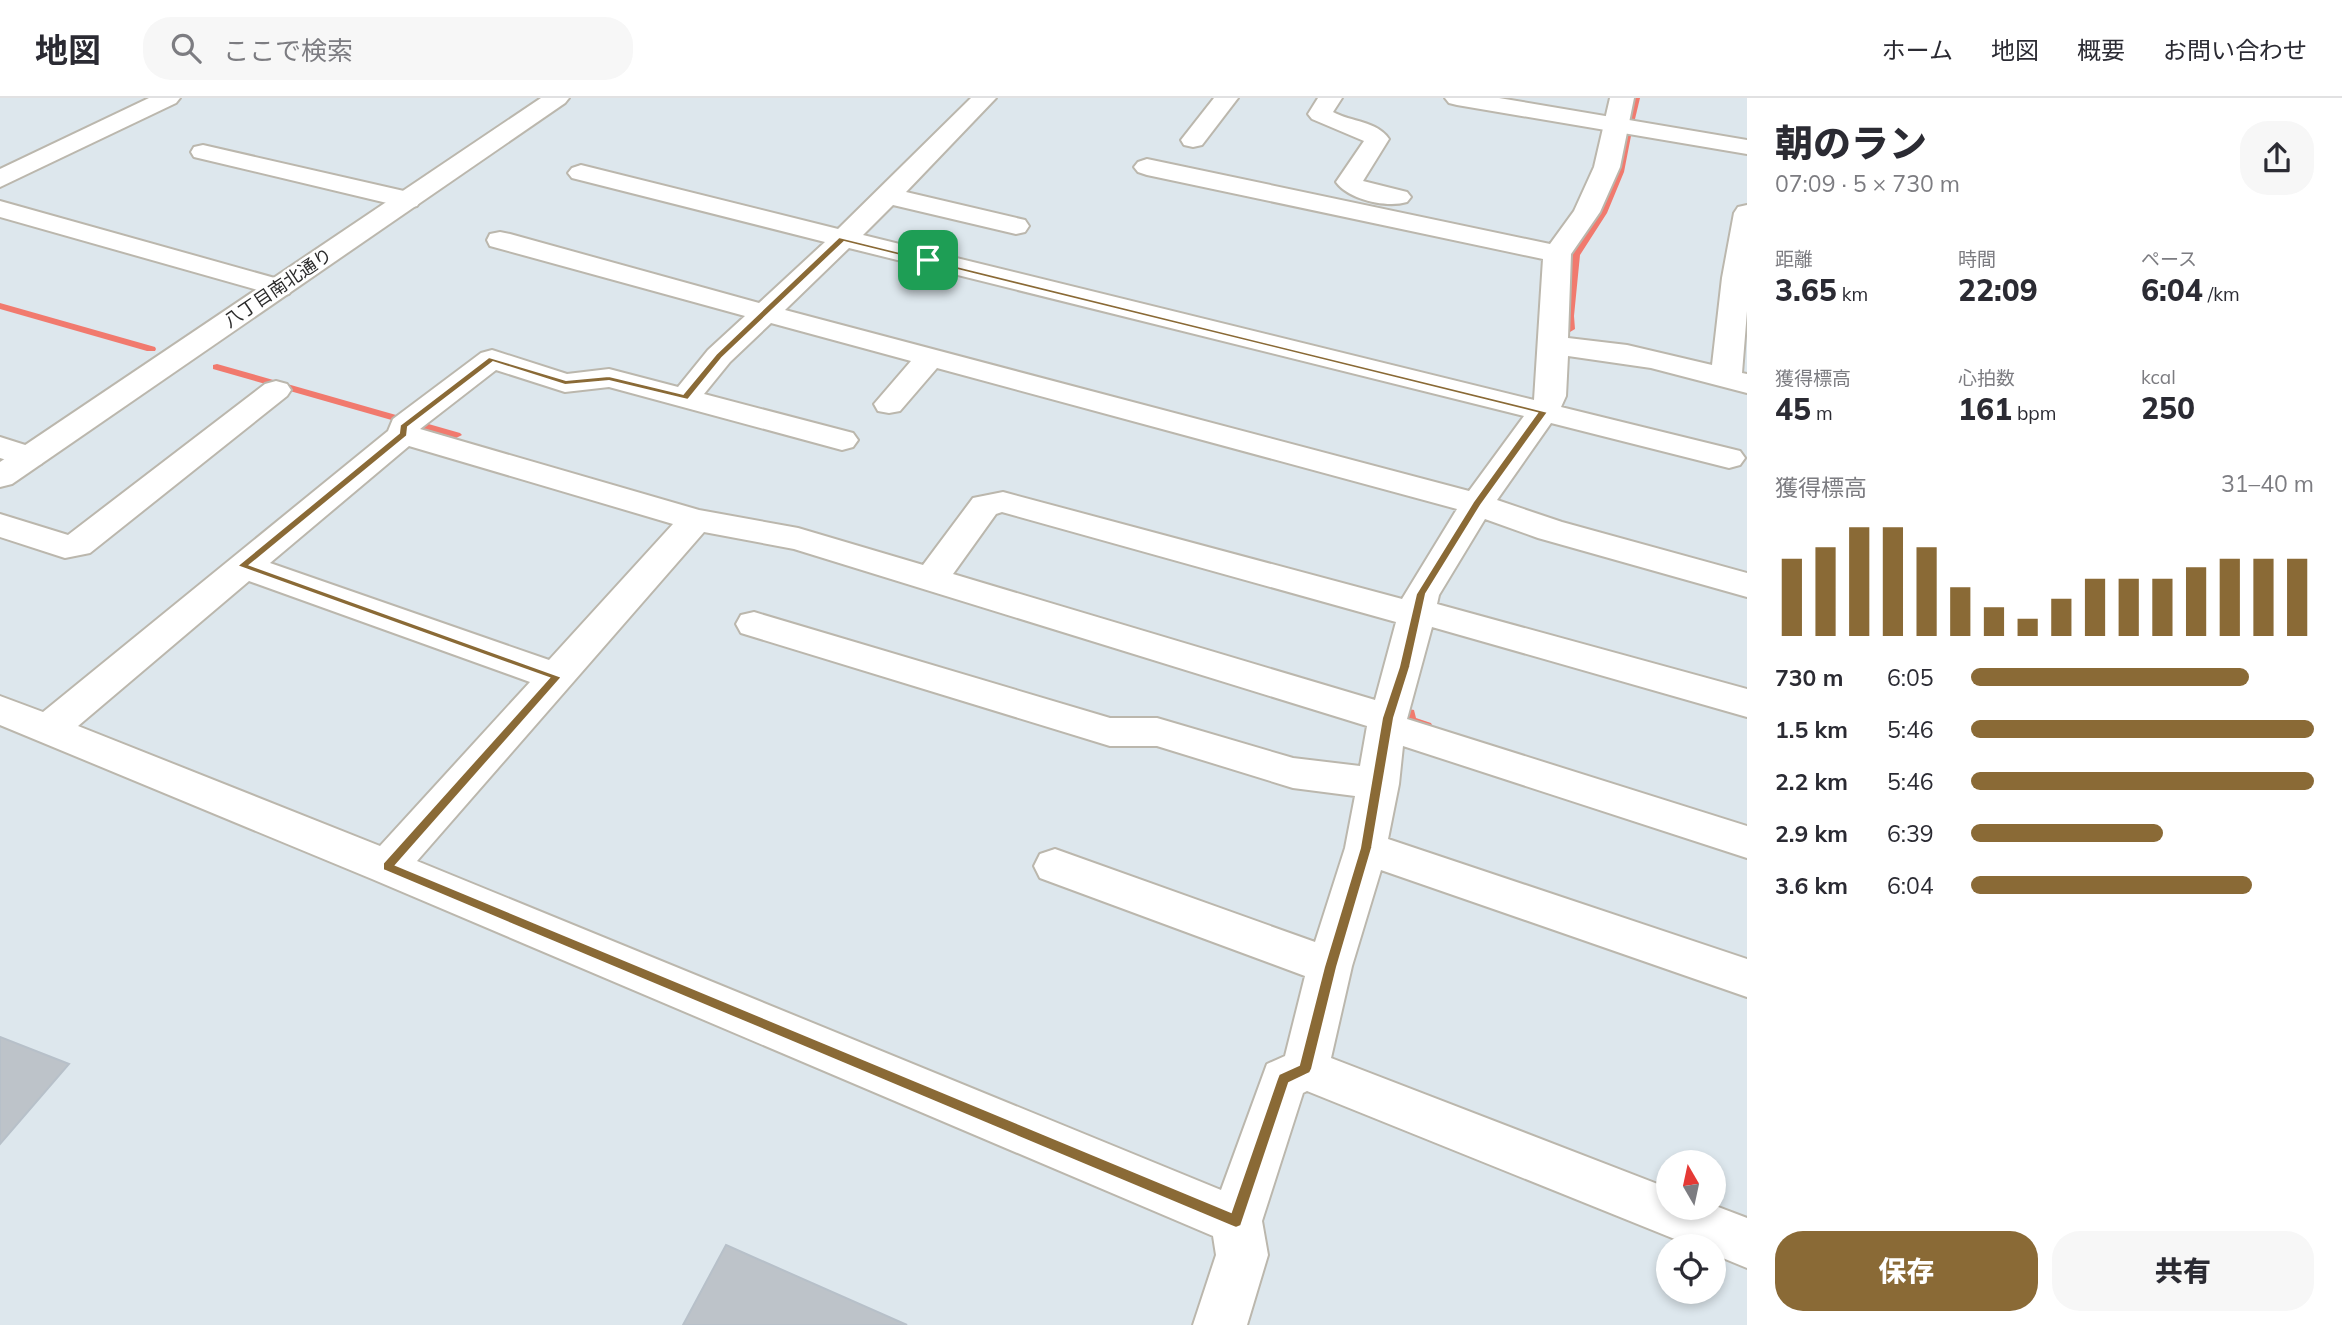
<!DOCTYPE html>
<html lang="ja">
<meta charset="utf-8">
<style>
body{margin:0;font-family:Mulish,"Noto Sans JP",sans-serif;background:#f7f7f7;color:#2b2b33;height:100vh;display:flex;flex-direction:column;font-size:26px;white-space:nowrap}
*{box-sizing:border-box;margin:0}
p{font-size:23px;color:#7c7c81}
.icon{flex:none;width:38px;height:38px;fill:none;stroke:currentColor;stroke-width:2;stroke-linecap:round;stroke-linejoin:round}
.map{position:relative;flex:1;overflow:hidden}
.drawer{display:flex;flex-direction:column;background:#fff;width:595px}
.drawer>*{flex:none}
.needle{width:46px;rotate:351deg}
.buttons{position:absolute;left:1656px;top:1052px;display:grid;gap:14px}
.buttons a{display:grid;place-items:center;width:70px;height:70px;border-radius:50%;background:#fff;box-shadow:0 4px 10px #0003;font-size:35px}
.pin{position:absolute;display:grid;place-items:center;width:60px;height:60px;color:#fff;margin:-30px;border-radius:14px;box-shadow:0 4px 10px #0006}
.round{display:grid;place-items:center;flex:none;width:74px;height:74px;border-radius:28px;background:#f7f7f7}
.head{display:flex;align-items:center;justify-content:space-between;height:119px;padding:0 28px}
h1{font-size:38px;font-weight:800;line-height:52px}
.figures{display:grid;grid-template-columns:repeat(3,1fr);gap:10px;height:119px;padding:7px 28px}
.figures div{display:grid;align-content:center}
.figures b{font-size:30px;font-weight:800}
.figures small{font-size:19px;font-weight:400}
.figures p{font-size:19px}
.chart{height:196px;padding:14px 28px}
.chart p{display:flex;justify-content:space-between}
.chart svg{width:100%;height:126px;margin-top:7px;stroke:#8a6a36;stroke-width:6}
.primary-button{display:flex;gap:14px;margin-top:auto;padding:14px 28px}
.primary-button a{flex:1;height:80px;border-radius:28px;background:#8a6a36;color:#fff;font-size:28px;font-weight:800;line-height:80px;text-align:center}
.primary-button a+a{background:#f7f7f7;color:#2b2b33}
ul{padding:0 28px;list-style:none;font-size:23px}
li{display:grid;grid-template-columns:112px 84px 1fr;align-items:center;height:52px}
li i{height:18px;border-radius:9px;background:#8a6a36}
header{display:flex;align-items:center;gap:42px;box-sizing:border-box;height:98px;padding:0 35px;background:#fff;border-bottom:2px solid #e1e1e2}
header strong{font-size:33px}
nav{display:flex;gap:38px;margin-inline-start:auto;font-size:24px}
.search{width:490px;height:63px;background:#f7f7f7;display:flex;align-items:center;gap:18px;box-sizing:border-box;padding:0 24px;border-radius:28px;color:#7c7c81;font-size:26px}
main{display:flex;flex:1;min-height:0}
.map>svg:first-child{display:block}
.lines{fill:none;stroke-linecap:round;stroke-linejoin:round}
.stream{fill:#f17a6e;fill-rule:evenodd}
.building{fill:#bdc3c9;stroke:#b7c0c9;stroke-width:2}
.street-casing{stroke:#bbb7ad;stroke-width:4}
.secondary-casing{stroke:#bbb7ad;stroke-width:4}
.street{fill:#fff;fill-rule:evenodd}
.secondary{fill:#fff;fill-rule:evenodd}
.route{fill:#8a6a36;stroke:#fff;stroke-width:2;fill-rule:evenodd}
.labels{text-anchor:middle;stroke-width:5;stroke-linejoin:round;paint-order:stroke}
.far-street-label{font-size:18px;fill:#2b2b2b;stroke:#fff}
</style>
<header>
<strong>地図</strong>
<div class="search"><svg class="icon" aria-label="search" viewBox="0 0 24 24"><circle cx="10" cy="10" r="6"/><path d="M15 15l6 6"/></svg>ここで検索</div>
<nav><a>ホーム</a><a>地図</a><a>概要</a><a>お問い合わせ</a></nav>
</header>
<main>
<div class="map">
<svg width="1747" height="1227" viewBox="0 0 1747 1227">
<rect width="100%" height="100%" fill="#dde7ed"/>
<g class="lines">
<!-- stream -->
<g class="stream">
<path d="M1632 0H1640L1635 21 1631 24 1627 21Z"/>
<path d="M1624 36 1631 38 1624 74 1607 115 1580 157 1574 218 1575 231 1570 234 1566 233 1564 218 1570 157 1597 115 1614 74Z"/>
<path d="M0 205 155 249 156 251 155 253H147L0 211Z"/>
<path d="M217 266 403 319 405 321 399 324 395 323 213 271V267Z"/>
<path d="M418 323 460 335 462 337 456 340 414 328V324Z"/>
<path d="M1409 611 1414 612 1416 620 1431 625 1433 629 1431 633 1426 634 1404 627 1402 616Z"/>
</g>
</g>
<!-- building -->
<g class="building">
<path d="M0 939 69 966 0 1046Z"/>
<path d="M726 1147 907 1227H683Z"/>
</g>
<g class="lines">
<defs>
<g id="street">
<path d="M149 0H180L176 5 0 89V71Z"/>
<path d="M971 0H996L906 94 1025 122 1029 128 1025 134 1016 136 893 107 863 137 1534 302 1543 161 1147 77 1138 74 1134 69 1138 64 1147 61 1550 146 1574 113 1594 69 1610 0H1634L1620 69 1600 114 1571 156 1568 240 1627 247 1712 267 1722 180 1734 115 1738 109 1747 107V213L1742 275 1747 276V295L1651 270 1568 258 1566 298 1561 309 1740 353 1745 360 1740 367 1729 370 1551 325 1497 402 1562 424 1747 475V499L1538 440 1485 421 1439 497 1437 506 1747 591V619L1432 529 1407 621 1747 728V760L1403 648 1399 686 1388 741 1747 861V899L1381 772 1352 868 1331 960 1668 1090V1110H1713V1107L1747 1120V1170L1713 1156V1148H1692L1307 993 1303 995 1262 1123 1268 1157 1247 1227H1193L1216 1157 1213 1138 372 781 0 627V598L43 614 388 333 393 321 481 255 492 252 567 276 609 271 678 289 708 252 745 218 490 148 487 142 490 136 500 134 510 136 759 205 825 144 572 80 568 75 572 70 581 67 838 131ZM849 150 1524 318 1469 393 785 212ZM771 225 911 263 874 306 878 313 889 315 900 313 937 270 1457 411 1402 501 1003 394 973 400 923 467 798 430 699 412 420 331 496 272 565 294 609 289 842 352 853 349 858 342 853 335 704 296 730 264ZM409 348 673 426 549 562 270 465ZM1002 414 1396 524 1375 602 953 476 996 416ZM704 434 794 451 1367 628 1360 668 1293 660 1157 620H1110L754 514 741 517 736 526 741 535 1110 648H1157L1293 690 1355 698 1345 750 1315 844 1055 751 1040 756 1034 768 1040 780 1305 878 1285 958 1267 966 1221 1092 417 763ZM249 483 530 584 380 748 78 628Z"/>
<path d="M1214 0H1238L1202 47 1193 49 1184 47 1181 42Z"/>
<path d="M1318 0H1342L1333 14C1351 24 1377 23 1389 41L1363 83 1407 94 1411 99 1407 104C1387 110 1349 102 1336 84L1364 43 1312 21 1308 16Z"/>
<path d="M203 47 417 96 421 102 417 108 408 110 194 59 191 54 194 49Z"/>
<path d="M0 103 289 184 293 190 289 196 279 198 0 119Z"/>
<path d="M276 283 287 286 291 292 287 298 90 455 65 460 0 439V416L68 437 265 286Z"/>
<path d="M0 339 41 352 46 359 41 366 30 369 0 360Z"/>
</g>
<g id="secondary">
<path d="M541 0H569L565 5 12 386 0 389V364Z"/>
<path d="M1445 0H1499L1747 42V56L1457 7 1449 5Z"/>
</g>
</defs>
<!-- street casing -->
<use href="#street" class="street-casing"/>
<!-- secondary casing -->
<use href="#secondary" class="secondary-casing"/>
<!-- street -->
<use href="#street" class="street"/>
<!-- secondary -->
<use href="#secondary" class="secondary"/>
</g>
<!-- route -->
<path class="route" d="M839 139 1548 314 1481 407 1426 496 1410 569 1394 620 1372 750 1337 869 1312 971 1310 975 1289 985 1241 1128 1236 1130 1231 1128 383 772V765L549 580 237 468 399 335 400 327 489 259 566 282 609 278 683 296 716 256ZM844 144 1537 315 1473 404 1416 496 1399 569 1382 620 1360 750 1324 869 1299 967 1279 976 1277 981 1231 1114 396 767 562 579 250 467 407 338 408 329 493 264 565 287 609 283 688 302 722 260Z"/>
<g class="labels">
<!-- far-street labels -->
<g class="far-street-label">
<text transform="translate(278 190) rotate(-34)" y="6">八丁目南北通り</text>
</g>
</g>
</svg>
<div class="buttons">
<a><svg class="needle" viewBox="-14 -14 28 28"><path d="M0-13l5 13h-10z" fill="#e53935"/><path d="M0 13l5-13h-10z" fill="#7c7c81"/></svg></a>
<a><svg class="icon" aria-label="locate" viewBox="0 0 24 24"><circle cx="12" cy="12" r="6"/><path d="M12 2v4M12 18v4M2 12h4M18 12h4"/></svg></a>
</div>
<div class="pin" style="left:928px;top:162px;background:#1e9e55"><svg class="icon" aria-label="arrive" viewBox="0 0 24 24"><path d="M6 21V4h12l-3 4 3 4H6"/></svg></div>
</div>
<section class="drawer">
<div class="head"><div><h1>朝のラン</h1><p>07:09 · 5 × 730 m</p></div><a class="round"><svg class="icon" aria-label="share" viewBox="0 0 24 24"><path d="M12 15V3M7 8l5-5 5 5M5 13v7h14v-7"/></svg></a></div>
<div class="figures">
<div><p>距離</p><b>3.65<small> km</small></b></div>
<div><p>時間</p><b>22:09</b></div>
<div><p>ペース</p><b>6:04<small> /km</small></b></div>
</div>
<div class="figures">
<div><p>獲得標高</p><b>45<small> m</small></b></div>
<div><p>心拍数</p><b>161<small> bpm</small></b></div>
<div><p>kcal</p><b>250</b></div>
</div>
<div class="chart"><p><span>獲得標高</span>31–40 m</p>
<svg viewBox="0 0 160 44" preserveAspectRatio="none"><path d="M5 44V17M15 44V13M25 44V6M35 44V6M45 44V13M55 44V27M65 44V34M75 44V38M85 44V31M95 44V24M105 44V24M115 44V24M125 44V20M135 44V17M145 44V17M155 44V17"/></svg>
</div>
<ul>
<li><b>730 m</b>6:05<i style="width:81%"></i></li>
<li><b>1.5 km</b>5:46<i style="width:100%"></i></li>
<li><b>2.2 km</b>5:46<i style="width:100%"></i></li>
<li><b>2.9 km</b>6:39<i style="width:56%"></i></li>
<li><b>3.6 km</b>6:04<i style="width:82%"></i></li>
</ul>
<div class="primary-button"><a>保存</a><a>共有</a></div>
</section>
</main>
